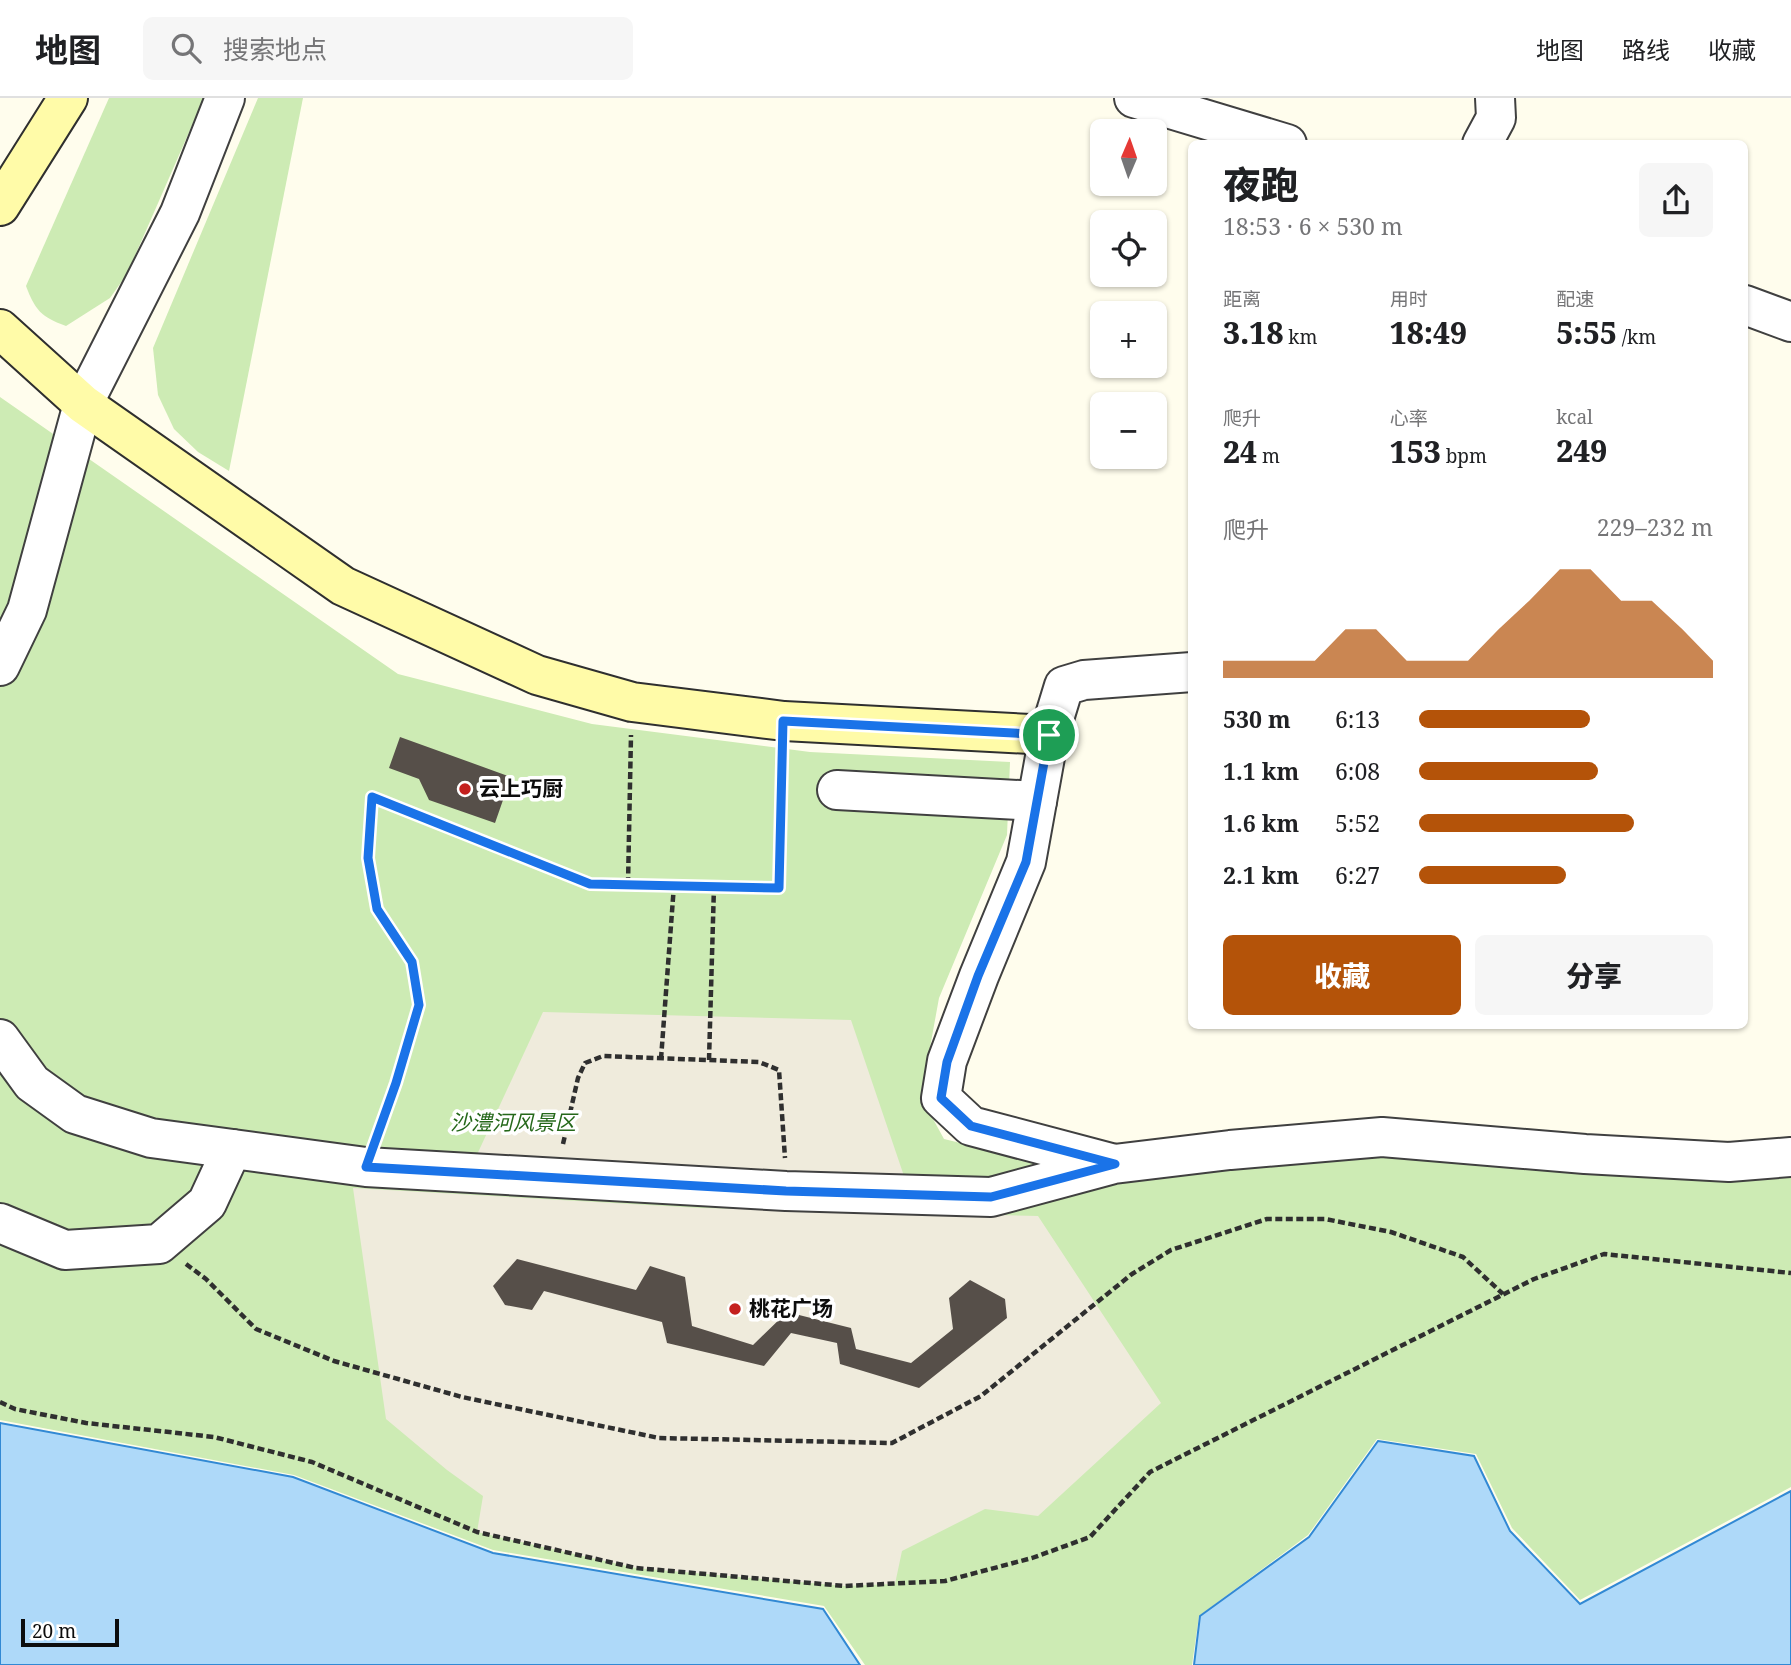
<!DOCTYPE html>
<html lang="zh">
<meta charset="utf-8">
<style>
body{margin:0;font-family:"Noto Serif","Noto Sans SC",serif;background:#f6f6f6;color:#202124;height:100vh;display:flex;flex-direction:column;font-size:26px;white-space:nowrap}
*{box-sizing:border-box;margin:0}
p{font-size:23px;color:#757577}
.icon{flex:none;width:38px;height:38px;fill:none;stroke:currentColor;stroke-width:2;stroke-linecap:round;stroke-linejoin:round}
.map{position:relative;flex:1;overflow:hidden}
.drawer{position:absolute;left:1188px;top:42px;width:560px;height:889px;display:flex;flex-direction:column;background:#fff;border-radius:10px;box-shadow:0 2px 5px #0004}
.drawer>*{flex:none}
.needle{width:46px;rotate:2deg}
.controls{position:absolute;left:1090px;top:21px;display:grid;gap:14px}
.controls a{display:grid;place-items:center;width:77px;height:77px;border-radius:10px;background:#fff;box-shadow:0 2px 5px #0004;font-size:35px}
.scale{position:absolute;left:21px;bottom:18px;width:98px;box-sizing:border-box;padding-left:7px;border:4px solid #0d0d0d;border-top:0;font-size:19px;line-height:24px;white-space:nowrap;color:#0d0d0d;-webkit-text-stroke:5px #fff;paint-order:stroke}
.pin{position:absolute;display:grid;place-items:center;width:60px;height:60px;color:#fff;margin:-30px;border:4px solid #fff;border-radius:50%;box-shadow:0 2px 7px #0007}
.round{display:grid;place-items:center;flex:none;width:74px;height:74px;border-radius:10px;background:#f6f6f6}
.summary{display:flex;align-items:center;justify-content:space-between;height:119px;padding:0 35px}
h1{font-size:38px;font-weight:800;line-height:52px}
.stats{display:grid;grid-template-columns:repeat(3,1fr);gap:10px;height:119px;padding:7px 35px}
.stats div{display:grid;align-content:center}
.stats b{font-size:30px;font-weight:800}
.stats small{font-size:19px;font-weight:400}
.stats p{font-size:19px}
.chart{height:196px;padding:14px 35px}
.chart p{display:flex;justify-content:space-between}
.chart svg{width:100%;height:126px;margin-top:7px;fill:#b45309;opacity:.7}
.cta{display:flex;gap:14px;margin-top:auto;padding:14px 35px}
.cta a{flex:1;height:80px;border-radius:10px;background:#b45309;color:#fff;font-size:28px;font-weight:800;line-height:80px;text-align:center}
.cta a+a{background:#f6f6f6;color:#202124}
ul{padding:0 35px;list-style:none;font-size:23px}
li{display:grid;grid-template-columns:112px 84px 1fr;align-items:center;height:52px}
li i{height:18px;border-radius:9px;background:#b45309}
header{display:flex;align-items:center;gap:42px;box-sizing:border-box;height:98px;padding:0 35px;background:#fff;border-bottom:2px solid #e0e0e0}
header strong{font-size:33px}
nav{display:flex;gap:38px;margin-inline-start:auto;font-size:24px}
.search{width:490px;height:63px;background:#f6f6f6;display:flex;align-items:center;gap:18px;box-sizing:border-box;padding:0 24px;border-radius:10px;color:#757577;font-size:26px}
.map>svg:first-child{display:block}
.green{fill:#cdebb4}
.plaza{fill:#efebdc}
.water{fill:#aed9f9;stroke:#3289d4;stroke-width:2}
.building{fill:#564f49}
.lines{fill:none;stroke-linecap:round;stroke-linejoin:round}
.street-casing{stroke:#404040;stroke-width:42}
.secondary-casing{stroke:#2f2f2f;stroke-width:42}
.path{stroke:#2f2f2f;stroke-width:4.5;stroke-dasharray:7 3.5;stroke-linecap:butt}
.street{stroke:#fff;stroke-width:38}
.secondary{stroke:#fffba8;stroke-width:38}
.route-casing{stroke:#fff;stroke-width:14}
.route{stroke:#1a73e8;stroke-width:9}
.poi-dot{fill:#c4201e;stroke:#fff;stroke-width:2.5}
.labels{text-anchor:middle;stroke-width:7;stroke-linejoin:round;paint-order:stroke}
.poi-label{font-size:21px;font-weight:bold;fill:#0d0d0d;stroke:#fff;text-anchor:start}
.park-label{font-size:21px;font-style:italic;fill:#25681a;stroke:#fff}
</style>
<header>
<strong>地图</strong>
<div class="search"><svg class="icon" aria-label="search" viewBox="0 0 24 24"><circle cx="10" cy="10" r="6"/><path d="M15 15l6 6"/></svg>搜索地点</div>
<nav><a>地图</a><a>路线</a><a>收藏</a></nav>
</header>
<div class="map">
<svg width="1791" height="1567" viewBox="0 0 1791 1567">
<rect width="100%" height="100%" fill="#fffded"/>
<!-- green -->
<g class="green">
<path d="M109 0H204L127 176 110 200 66 228C41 219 35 212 26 188Z"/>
<path d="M258 0H303L229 373 198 354 174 331 158 297 153 250Z"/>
<path d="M0 299 398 576 592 626 810 654 1010 664 1007 737 939 900 921 999 944 1041 1059 1069 1356 1048 1791 1069V1389L1580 1502 1512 1430 1476 1356 1377 1341 1308 1437 1199 1518 1192 1567H865L824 1508 493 1452 294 1377 0 1322Z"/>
</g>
<!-- plaza -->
<g class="plaza">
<path d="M543 914 851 922 905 1081 475 1061Z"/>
<path d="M353 1090 700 1110 1038 1118 1161 1305 1038 1418 985 1411 902 1453 895 1486 845 1488 636 1470 477 1434 483 1398 447 1372 386 1321Z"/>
</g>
<!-- water -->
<g class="water">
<path d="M0 1325 293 1379 493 1455 823 1511 860 1567H0Z"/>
<path d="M1378 1343 1474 1358 1510 1433 1580 1506 1791 1393V1567H1194L1200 1518 1309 1439Z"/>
</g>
<!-- building -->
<g class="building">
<path d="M400 639 511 679 495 725 429 702 419 681 389 670Z"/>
<path d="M517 1161 636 1192 650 1168 685 1179 692 1228 753 1247 787 1214 851 1230 856 1251 911 1265 953 1231 949 1200 970 1182 1005 1201 1007 1220 919 1290 840 1266 837 1245 791 1235 764 1268 667 1245 662 1224 544 1193 532 1212 505 1207 493 1188Z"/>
</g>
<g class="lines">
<defs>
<g id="street">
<path d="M1134 0 1287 46"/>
<path d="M1482 46 1496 20 1495 0"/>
<path d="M1745 207 1791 224"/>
<path d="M0 568 27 512 83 306 180 115 225 0"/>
<path d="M837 692 1037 703"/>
<path d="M0 941 32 985 75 1016 151 1040 366 1069 786 1093 991 1099 1114 1066 1230 1052 1382 1039 1585 1056 1729 1064 1791 1059"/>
<path d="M1111 1065 971 1028 941 1000 947 963 979 878 1026 764 1049 637 1064 588 1084 582 1192 574"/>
<path d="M0 1125 65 1152 159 1146 207 1105 232 1051"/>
</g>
<g id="secondary">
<path d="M0 108 68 0"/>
<path d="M0 231 83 306 343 488 537 577 632 604 784 623 1049 637"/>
</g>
</defs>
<!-- street casing -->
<use href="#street" class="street-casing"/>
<!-- secondary casing -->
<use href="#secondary" class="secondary-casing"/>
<!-- path -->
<g class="path">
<path d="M628 786 631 637"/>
<path d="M661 961 674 787"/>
<path d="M709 962 714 788"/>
<path d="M378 1036 396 985 419 907 412 865 377 811 368 759 372 699 590 786 780 790 783 657"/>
<path d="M563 1046 578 980 585 965 603 958 759 964 779 972 785 1060"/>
<path d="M186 1166 206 1181 256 1231 334 1263 462 1299 659 1340 892 1345 981 1298 1132 1176 1171 1152 1267 1121H1325L1391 1134 1463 1159 1503 1196"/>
<path d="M0 1304 15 1311 86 1325 214 1339 312 1364 477 1434 636 1470 845 1488 945 1483 1032 1460 1090 1439 1150 1374 1534 1181 1604 1156 1791 1175"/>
</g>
<!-- street -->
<use href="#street" class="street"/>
<!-- secondary -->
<use href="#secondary" class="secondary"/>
</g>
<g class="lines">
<defs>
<path id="route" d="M783 623 1049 637 1026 764 978 878 947 964 941 1000 971 1028 1115 1066 991 1099 786 1093 366 1069 396 985 419 907 412 864 377 811 368 760 372 699 590 786 779 790Z"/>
</defs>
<!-- route casing -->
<use href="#route" class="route-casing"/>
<!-- route -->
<use href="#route" class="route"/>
</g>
<!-- markers -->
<g class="poi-dot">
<circle cx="465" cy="691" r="7"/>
<circle cx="735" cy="1211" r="7"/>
</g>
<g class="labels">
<!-- poi labels -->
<g class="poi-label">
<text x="479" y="698">云上巧厨</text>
<text x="749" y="1218">桃花广场</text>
</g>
<!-- park labels -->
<g class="park-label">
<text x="513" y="1032">沙澧河风景区</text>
</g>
</g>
</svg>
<div class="controls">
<a><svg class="needle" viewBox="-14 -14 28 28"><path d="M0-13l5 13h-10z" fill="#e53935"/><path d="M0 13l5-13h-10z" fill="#757577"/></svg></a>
<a><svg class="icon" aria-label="locate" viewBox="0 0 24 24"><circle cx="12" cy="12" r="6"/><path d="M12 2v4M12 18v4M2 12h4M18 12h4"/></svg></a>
<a>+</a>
<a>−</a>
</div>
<div class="scale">20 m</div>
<div class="pin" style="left:1049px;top:637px;background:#1e9e55"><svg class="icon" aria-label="arrive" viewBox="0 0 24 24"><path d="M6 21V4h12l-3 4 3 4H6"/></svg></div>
<section class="drawer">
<div class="summary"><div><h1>夜跑</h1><p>18:53 · 6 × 530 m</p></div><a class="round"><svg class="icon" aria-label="share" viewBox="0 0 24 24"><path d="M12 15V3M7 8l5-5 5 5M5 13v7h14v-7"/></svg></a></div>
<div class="stats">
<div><p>距离</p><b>3.18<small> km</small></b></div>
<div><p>用时</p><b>18:49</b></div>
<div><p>配速</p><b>5:55<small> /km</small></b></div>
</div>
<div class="stats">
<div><p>爬升</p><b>24<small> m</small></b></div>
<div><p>心率</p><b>153<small> bpm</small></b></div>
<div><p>kcal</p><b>249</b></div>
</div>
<div class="chart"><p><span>爬升</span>229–232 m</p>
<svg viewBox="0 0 160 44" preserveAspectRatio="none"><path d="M0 44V38L10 38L20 38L30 38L40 27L50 27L60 38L70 38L80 38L90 27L100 17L110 6L120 6L130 17L140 17L150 27L160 38V44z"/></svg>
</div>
<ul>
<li><b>530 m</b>6:13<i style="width:58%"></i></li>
<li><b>1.1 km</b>6:08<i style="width:61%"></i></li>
<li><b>1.6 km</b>5:52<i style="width:73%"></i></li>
<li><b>2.1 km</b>6:27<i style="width:50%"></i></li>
</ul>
<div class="cta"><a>收藏</a><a>分享</a></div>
</section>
</div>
